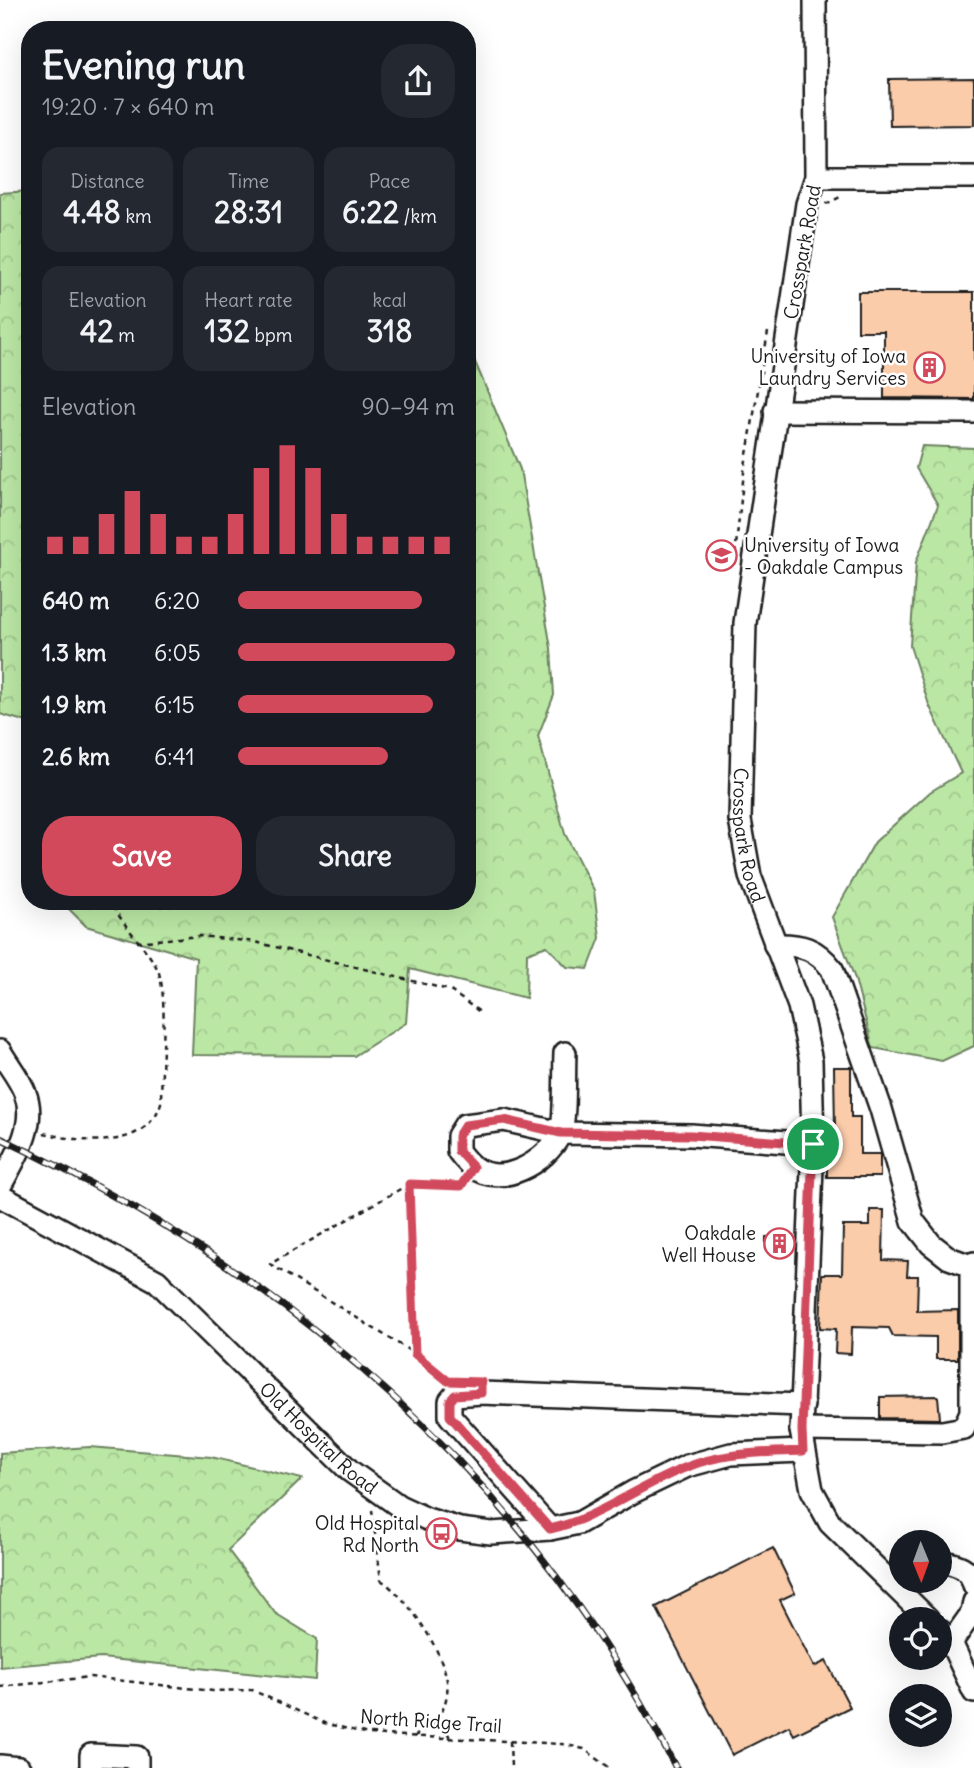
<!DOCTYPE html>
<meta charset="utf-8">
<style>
body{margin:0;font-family:Delius,sans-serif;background:#242831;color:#f1f3f6;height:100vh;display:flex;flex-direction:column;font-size:26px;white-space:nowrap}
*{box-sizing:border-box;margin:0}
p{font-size:23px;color:#9ea1a6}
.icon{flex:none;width:38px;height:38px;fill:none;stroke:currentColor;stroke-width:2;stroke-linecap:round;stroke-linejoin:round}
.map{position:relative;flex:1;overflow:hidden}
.panel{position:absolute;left:21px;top:21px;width:455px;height:889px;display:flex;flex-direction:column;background:#171b24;border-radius:28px;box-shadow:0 7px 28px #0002}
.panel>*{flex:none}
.needle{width:46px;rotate:179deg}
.fabs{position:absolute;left:889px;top:1530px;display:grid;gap:14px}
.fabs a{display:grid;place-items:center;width:63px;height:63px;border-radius:50%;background:#171b24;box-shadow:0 7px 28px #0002;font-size:35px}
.pin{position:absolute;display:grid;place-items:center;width:60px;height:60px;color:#fff;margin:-30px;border:4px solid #fff;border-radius:50%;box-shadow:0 2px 7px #0007}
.round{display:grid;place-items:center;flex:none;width:74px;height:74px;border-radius:28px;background:#242831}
.head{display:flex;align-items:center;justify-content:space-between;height:119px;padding:0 21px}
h1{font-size:38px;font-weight:700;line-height:52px}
.metrics{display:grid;grid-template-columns:repeat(3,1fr);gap:10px;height:119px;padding:7px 21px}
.metrics div{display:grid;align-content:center;border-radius:18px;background:#242831;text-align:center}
.metrics b{font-size:30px;font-weight:700}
.metrics small{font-size:19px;font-weight:400}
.metrics p{font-size:19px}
.chart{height:196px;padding:14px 21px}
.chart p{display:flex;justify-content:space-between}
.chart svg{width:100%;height:126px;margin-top:7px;stroke:#d1495b;stroke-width:6}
.cta{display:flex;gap:14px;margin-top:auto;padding:14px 21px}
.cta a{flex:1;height:80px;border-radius:28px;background:#d1495b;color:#fff;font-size:28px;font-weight:700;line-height:80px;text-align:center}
.cta a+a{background:#242831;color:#f1f3f6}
ul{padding:0 21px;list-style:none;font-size:23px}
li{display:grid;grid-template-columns:112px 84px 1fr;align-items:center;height:52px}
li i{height:18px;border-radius:9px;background:#d1495b}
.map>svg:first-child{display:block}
.forest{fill:url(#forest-crowns);stroke:#6c8260;stroke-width:2}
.building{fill:#fbccaa;stroke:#1c1c1c;stroke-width:2}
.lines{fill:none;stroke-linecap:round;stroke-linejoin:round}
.minor-casing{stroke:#1c1c1c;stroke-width:26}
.path{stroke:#1c1c1c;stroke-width:2.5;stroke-dasharray:5 5;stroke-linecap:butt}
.minor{stroke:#fff;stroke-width:21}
.rail-casing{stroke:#1c1c1c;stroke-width:7}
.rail{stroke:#fff;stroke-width:4.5;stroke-dasharray:13;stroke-linecap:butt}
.route-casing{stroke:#fff;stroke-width:14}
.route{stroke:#d1495b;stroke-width:9}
.labels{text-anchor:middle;stroke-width:5;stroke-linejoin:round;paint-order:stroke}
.street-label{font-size:19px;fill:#1c1c1c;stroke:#fff}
.poi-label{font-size:19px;fill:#1c1c1c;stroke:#fff;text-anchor:end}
</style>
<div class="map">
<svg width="974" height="1768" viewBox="0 0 974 1768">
<defs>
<pattern id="forest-crowns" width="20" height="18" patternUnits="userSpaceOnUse" patternTransform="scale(1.75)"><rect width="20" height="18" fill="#bbe7a5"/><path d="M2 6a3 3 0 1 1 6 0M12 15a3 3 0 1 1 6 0" fill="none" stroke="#a0c68d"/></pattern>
</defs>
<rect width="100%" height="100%" fill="#fff"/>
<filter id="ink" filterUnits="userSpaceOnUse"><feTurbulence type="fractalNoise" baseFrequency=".0143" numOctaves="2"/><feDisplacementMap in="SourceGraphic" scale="14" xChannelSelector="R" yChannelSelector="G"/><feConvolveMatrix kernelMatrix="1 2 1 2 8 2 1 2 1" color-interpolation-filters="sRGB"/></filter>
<g filter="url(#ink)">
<!-- forest -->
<g class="forest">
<path d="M30 191V723L0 714V193Z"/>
<path d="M467 231H470V350L520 469 551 648 554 695 538 736 565 834 594 891 600 938 588 969 567 967 547 946 527 953 526 998 410 969 406 1023 354 1056 192 1055 196 958 86 926 61 901H467Z"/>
<path d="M922 446 974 448V1046L942 1061 873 1048 855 979 832 917 875 842 930 792 961 773 929 705 910 646 916 562 938 505 916 468Z"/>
<path d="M90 1447 211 1457 302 1479 228 1550 275 1613 317 1639 315 1680 101 1658 0 1667V1453Z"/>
</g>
<!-- building -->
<g class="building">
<path d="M974 78V125L890 126 889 79Z"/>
<path d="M858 292H974V399L884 398V331H858Z"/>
<path d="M834 1067H851V1117H860V1154H880V1177H827V1130H835Z"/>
<path d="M870 1210H884L883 1260 908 1261 907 1276H918L917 1311 958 1310V1359H936V1337L893 1336 889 1328 852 1327 851 1354 835 1353 836 1329 820 1328 822 1274H842L843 1226H870Z"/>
<path d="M766 1237 793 1238 792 1251 766 1250Z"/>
<path d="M938 1396 940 1419 880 1418V1397Z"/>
<path d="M773 1548 795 1593 780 1600 814 1667 826 1661 850 1707 794 1735 789 1726 732 1755 656 1607Z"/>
</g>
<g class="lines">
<defs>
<g id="minor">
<path id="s1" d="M815 0 816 177 807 204 745 623 740 820 750 876 799 1006 811 1061 813 1144 801 1430 812 1490 830 1523 928 1619"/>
<path d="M816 177H974"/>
<path d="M775 411 974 412"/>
<path d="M775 945C801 944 816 948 832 969L881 1109 913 1221 931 1244 949 1258 971 1266"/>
<path d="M0 1051C8 1065 20 1079 25 1093 38 1125 14 1160 0 1186"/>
<path d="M565 1053C564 1070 566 1122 560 1134 546 1163 501 1188 473 1167 467 1163 462 1156 458 1151V1136L465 1125 504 1120 561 1133 691 1135 813 1144"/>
<path id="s2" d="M0 1196 157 1281 350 1471 399 1506 427 1519 460 1529 491 1533 550 1529 579 1523 633 1492 687 1466 731 1454 803 1451"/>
<path d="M801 1430 942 1432 964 1428 971 1412V1266L974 1263"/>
<path d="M550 1529 450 1416V1401L455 1395 481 1393 803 1405"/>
<path d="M940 1561C956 1564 970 1567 974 1585"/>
<path d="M940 1631 954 1649 974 1692"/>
<path d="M950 1644 972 1613 974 1602"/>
<path d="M0 1766 19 1768"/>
<path d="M91 1768V1755L137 1757V1768"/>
</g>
</defs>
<!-- minor casing -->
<use href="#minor" class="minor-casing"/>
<!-- path -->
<g class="path">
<path d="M826 204 842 196"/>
<path d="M734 564 744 472 768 332"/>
<path d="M137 942 199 936 255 942 449 990 480 1012"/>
<path d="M44 1133C83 1143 146 1151 161 1103 161 1069 168 1003 159 973 151 951 122 927 111 901"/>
<path d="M409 1184 270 1264 415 1354"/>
<path d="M446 1379 415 1354 409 1184 461 1186 464 1182"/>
<path d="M372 1510 381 1580C408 1598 442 1649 447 1681 449 1694 444 1708 439 1719L451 1739"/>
<path d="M0 1687 90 1677 213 1691 252 1690 324 1723 368 1734 562 1744 584 1749 610 1768"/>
<path d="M414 1737 439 1719"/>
<path d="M510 1741 511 1768"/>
</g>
<!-- minor -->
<use href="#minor" class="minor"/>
<defs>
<path id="rail" d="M0 1138C293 1275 527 1478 676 1768"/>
</defs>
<!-- rail casing -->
<use href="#rail" class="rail-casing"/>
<!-- rail -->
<use href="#rail" class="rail"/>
</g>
</g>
<g class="lines" filter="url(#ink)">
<defs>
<path id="route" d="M504 1120 561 1133 691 1135 813 1144 802 1430 803 1451C764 1453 724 1452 687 1467 639 1485 600 1518 550 1529L450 1416V1401L455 1395 481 1393V1382L448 1381 415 1354 409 1184 461 1186 473 1167 458 1151V1136L465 1125Z"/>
</defs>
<!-- route casing -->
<use href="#route" class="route-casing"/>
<!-- route -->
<use href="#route" class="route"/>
</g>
<!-- icons -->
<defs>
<symbol id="building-ring" viewBox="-11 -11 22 22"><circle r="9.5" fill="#fff" stroke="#d1495b" stroke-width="1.5"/><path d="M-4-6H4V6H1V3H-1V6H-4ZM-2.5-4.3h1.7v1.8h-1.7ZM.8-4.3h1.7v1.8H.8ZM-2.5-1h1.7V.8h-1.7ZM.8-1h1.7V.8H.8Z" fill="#d1495b"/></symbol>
<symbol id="university-ring" viewBox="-11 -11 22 22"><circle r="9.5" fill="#fff" stroke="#d1495b" stroke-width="1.5"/><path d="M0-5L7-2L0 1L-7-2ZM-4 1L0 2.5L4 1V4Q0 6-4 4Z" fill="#d1495b"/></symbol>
<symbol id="bus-ring" viewBox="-11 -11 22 22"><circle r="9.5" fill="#fff" stroke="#d1495b" stroke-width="1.5"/><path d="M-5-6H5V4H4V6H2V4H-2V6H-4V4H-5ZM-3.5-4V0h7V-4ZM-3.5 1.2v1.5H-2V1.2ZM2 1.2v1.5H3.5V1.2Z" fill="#d1495b"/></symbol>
</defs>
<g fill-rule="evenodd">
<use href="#building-ring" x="912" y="350" width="35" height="35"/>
<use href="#university-ring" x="704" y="538" width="35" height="35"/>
<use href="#building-ring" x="762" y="1226" width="35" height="35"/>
<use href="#bus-ring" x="424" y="1516" width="35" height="35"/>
</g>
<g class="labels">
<!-- street labels -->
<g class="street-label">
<text transform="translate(802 252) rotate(-80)" y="7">Crosspark Road</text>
<text dy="7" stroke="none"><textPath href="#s1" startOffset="842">Crosspark Road</textPath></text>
<text dy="7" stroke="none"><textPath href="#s2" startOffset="404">Old Hospital Road</textPath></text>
<text transform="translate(431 1721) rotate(4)" y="7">North Ridge Trail</text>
</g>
<!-- poi labels -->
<g class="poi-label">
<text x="906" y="363">University of Iowa<tspan x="906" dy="22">Laundry Services</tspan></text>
<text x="744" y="552" text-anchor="start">University of Iowa<tspan x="744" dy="22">- Oakdale Campus</tspan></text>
<text x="756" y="1240">Oakdale<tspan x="756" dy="22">Well House</tspan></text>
<text x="419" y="1530">Old Hospital<tspan x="419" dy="22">Rd North</tspan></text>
</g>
</g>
</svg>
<div class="fabs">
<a><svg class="needle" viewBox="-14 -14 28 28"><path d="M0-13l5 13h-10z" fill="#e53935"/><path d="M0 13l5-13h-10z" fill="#9ea1a6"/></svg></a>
<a><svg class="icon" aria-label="locate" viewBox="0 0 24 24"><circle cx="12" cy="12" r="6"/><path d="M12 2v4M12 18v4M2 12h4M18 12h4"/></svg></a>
<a><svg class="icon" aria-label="layers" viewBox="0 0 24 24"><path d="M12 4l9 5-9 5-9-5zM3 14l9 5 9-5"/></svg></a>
</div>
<div class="pin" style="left:813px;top:1144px;background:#1e9e55"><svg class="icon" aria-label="arrive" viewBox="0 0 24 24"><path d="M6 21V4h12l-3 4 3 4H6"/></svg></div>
<section class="panel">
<div class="head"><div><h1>Evening run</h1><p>19:20 · 7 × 640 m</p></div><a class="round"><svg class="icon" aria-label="share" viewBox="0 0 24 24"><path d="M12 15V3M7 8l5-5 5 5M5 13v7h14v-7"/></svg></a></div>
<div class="metrics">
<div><p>Distance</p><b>4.48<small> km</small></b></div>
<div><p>Time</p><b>28:31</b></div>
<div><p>Pace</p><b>6:22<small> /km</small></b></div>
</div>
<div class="metrics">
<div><p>Elevation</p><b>42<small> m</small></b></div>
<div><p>Heart rate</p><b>132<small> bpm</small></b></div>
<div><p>kcal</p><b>318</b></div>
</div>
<div class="chart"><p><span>Elevation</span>90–94 m</p>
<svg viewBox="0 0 160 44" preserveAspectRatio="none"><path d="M5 44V38M15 44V38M25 44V30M35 44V22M45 44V30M55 44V38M65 44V38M75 44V30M85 44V14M95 44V6M105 44V14M115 44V30M125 44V38M135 44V38M145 44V38M155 44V38"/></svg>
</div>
<ul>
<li><b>640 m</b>6:20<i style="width:85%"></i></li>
<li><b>1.3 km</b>6:05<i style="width:100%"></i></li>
<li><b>1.9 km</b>6:15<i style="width:90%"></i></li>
<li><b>2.6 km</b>6:41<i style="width:69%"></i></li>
</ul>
<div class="cta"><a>Save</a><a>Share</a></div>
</section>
</div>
